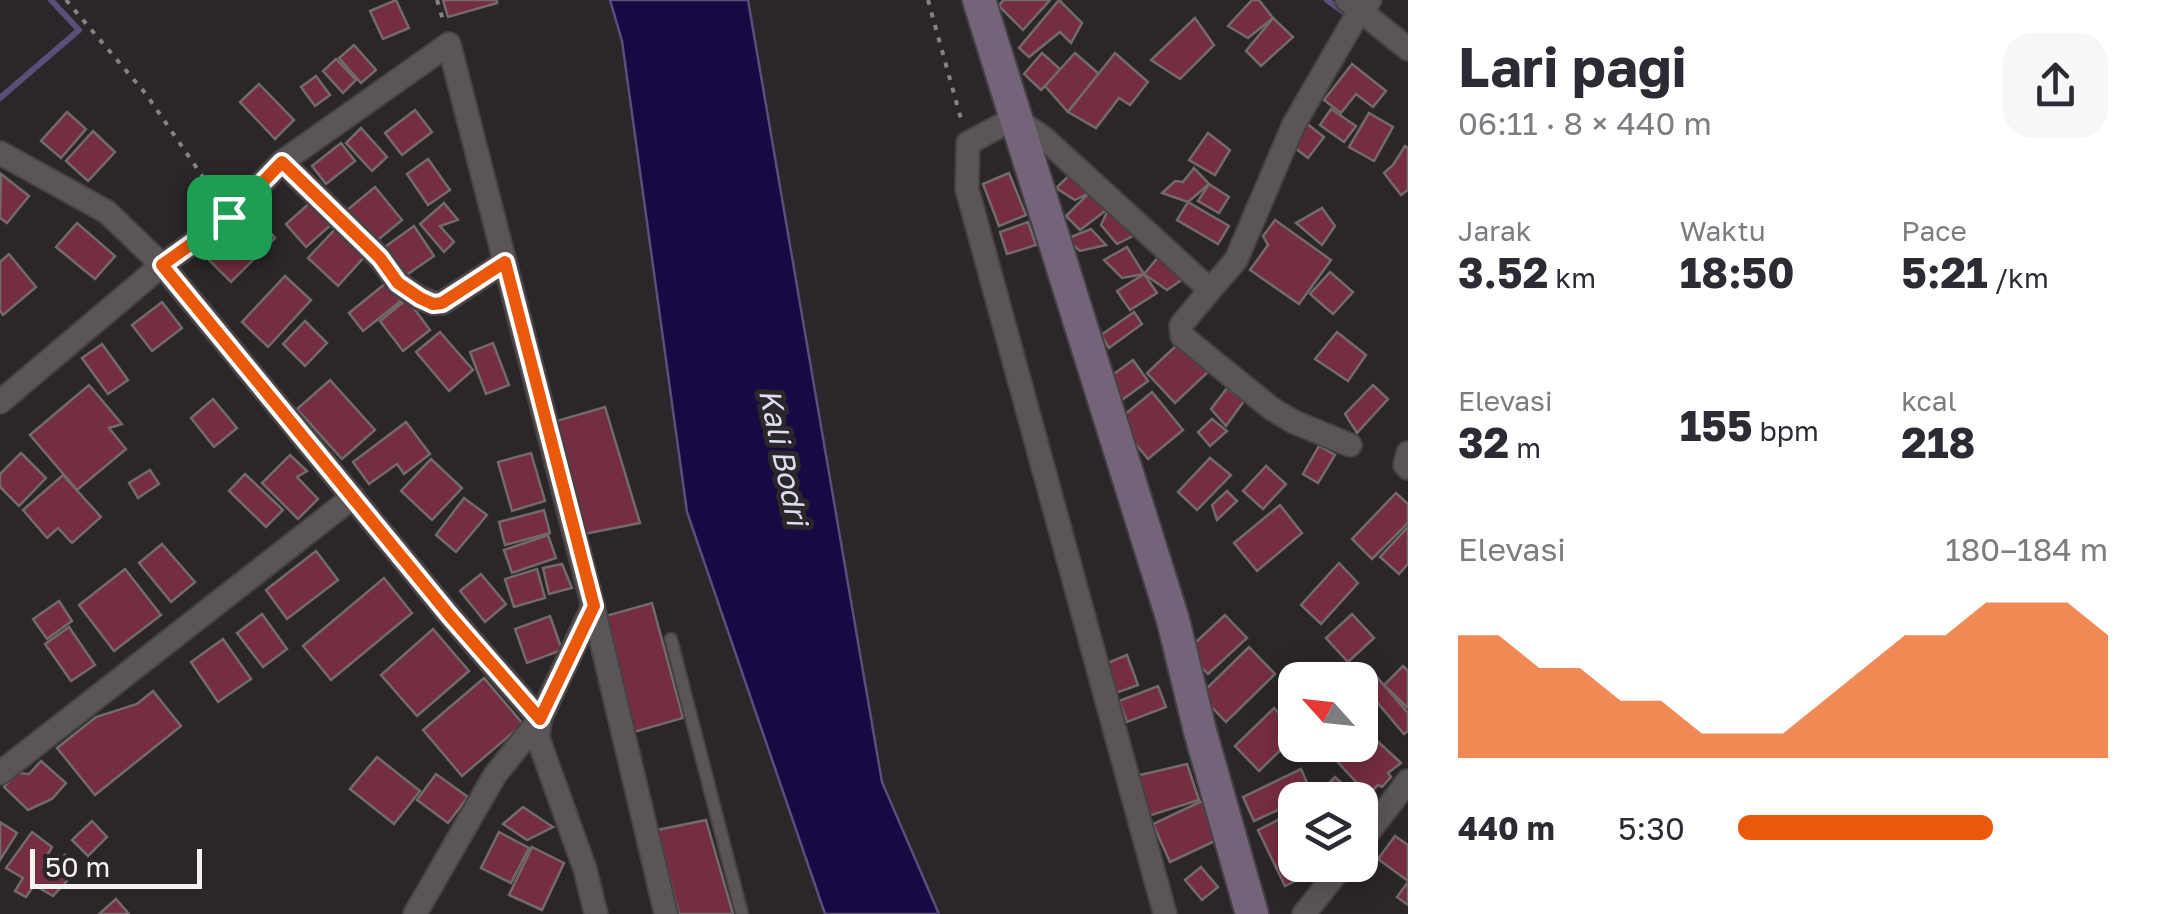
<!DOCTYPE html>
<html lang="id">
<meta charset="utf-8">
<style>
body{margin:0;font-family:"Golos Text",sans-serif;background:#f7f7f7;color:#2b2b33;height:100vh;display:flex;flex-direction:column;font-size:38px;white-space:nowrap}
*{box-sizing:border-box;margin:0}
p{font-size:32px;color:#7c7c81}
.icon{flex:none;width:55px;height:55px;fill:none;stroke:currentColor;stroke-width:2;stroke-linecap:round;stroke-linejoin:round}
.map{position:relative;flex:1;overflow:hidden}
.drawer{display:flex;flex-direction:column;background:#fff;width:750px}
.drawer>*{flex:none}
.needle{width:65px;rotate:297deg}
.tools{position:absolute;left:1278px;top:662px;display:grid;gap:20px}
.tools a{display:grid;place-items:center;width:100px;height:100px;border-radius:20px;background:#fff;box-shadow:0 5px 25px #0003;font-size:50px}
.scale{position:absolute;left:30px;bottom:25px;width:172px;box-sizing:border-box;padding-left:10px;border:5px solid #f4f1f3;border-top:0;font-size:28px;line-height:35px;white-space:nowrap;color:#f4f1f3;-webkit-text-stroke:8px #2b2629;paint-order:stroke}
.pin{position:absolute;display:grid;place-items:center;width:85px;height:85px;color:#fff;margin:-42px;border-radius:20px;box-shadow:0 5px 15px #0006}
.round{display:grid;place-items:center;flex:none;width:105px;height:105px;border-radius:30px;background:#f7f7f7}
.summary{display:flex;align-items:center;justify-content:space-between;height:170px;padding:0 50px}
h1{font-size:55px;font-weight:700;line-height:75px}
.stats{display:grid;grid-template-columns:repeat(3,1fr);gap:15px;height:170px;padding:10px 50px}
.stats div{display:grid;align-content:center}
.stats b{font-size:42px;font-weight:700}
.stats small{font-size:28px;font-weight:400}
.stats p{font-size:28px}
.chart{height:280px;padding:20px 50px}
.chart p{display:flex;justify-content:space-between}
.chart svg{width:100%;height:180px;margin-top:10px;fill:#ea580c;opacity:.7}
ul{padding:0 50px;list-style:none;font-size:32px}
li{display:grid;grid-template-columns:160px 120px 1fr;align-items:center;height:75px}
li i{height:25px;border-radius:12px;background:#ea580c}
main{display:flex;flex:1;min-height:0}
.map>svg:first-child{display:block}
.water{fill:#170a44;stroke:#594f78;stroke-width:2.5}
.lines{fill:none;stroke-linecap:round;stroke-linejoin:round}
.stream{stroke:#594f78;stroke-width:6}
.building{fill:#752e41;stroke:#726a6b;stroke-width:2.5}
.lane-casing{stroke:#454144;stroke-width:15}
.street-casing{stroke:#454144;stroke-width:26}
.secondary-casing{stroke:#454144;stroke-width:36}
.path{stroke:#868285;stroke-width:4;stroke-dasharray:5 8;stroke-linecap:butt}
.lane{stroke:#5b5559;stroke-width:11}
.street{stroke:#5b5559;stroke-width:22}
.secondary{stroke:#74647a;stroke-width:32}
.route-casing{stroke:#fff;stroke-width:20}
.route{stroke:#ea580c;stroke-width:12}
.labels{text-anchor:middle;stroke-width:10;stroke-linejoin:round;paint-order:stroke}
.water-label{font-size:30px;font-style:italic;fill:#dcddf0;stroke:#2b2629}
</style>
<main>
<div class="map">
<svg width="1408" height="914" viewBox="0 0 1408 914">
<rect width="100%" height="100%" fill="#2b2629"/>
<!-- water -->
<path class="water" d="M610 0H748L882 782 939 914H825L687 512 622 41Z"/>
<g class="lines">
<!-- stream -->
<g class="stream">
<path d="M1327 0 1352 18"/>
<path d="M0 98 79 30 51 0"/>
</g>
</g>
<!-- building -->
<g class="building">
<path d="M396 0 409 28 383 39 370 11Z"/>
<path d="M443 0H497V3L448 17Z"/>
<path d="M1003 0H1050L1023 30 999 6Z"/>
<path d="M1059 0 1082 23 1071 43 1060 32 1029 57 1019 48Z"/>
<path d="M1252 0H1259L1273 18 1248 38 1228 26Z"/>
<path d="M1195 18 1214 45 1180 79 1151 60Z"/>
<path d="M1273 18 1293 37 1261 66 1246 51Z"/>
<path d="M354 45 376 70 361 83 339 58Z"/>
<path d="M1042 53 1061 70 1041 90 1024 74Z"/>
<path d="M1075 53 1099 74 1068 112 1045 86Z"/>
<path d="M1115 53 1148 82 1130 105 1119 98 1096 128 1068 112Z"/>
<path d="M336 59 356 80 343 93 323 71Z"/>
<path d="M1352 64 1386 91 1373 107 1356 94 1341 113 1324 100Z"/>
<path d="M316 76 330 95 315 106 301 87Z"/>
<path d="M259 84 294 120 275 139 240 102Z"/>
<path d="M1331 109 1356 126 1344 142 1320 125Z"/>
<path d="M415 110 432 132 402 155 385 133Z"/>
<path d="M67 112 86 129 61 158 41 141Z"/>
<path d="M1369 113 1393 127 1374 161 1349 147Z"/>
<path d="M1306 123 1324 137 1308 158 1290 144Z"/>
<path d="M361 128 387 157 372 171 346 143Z"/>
<path d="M93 131 115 152 88 181 66 161Z"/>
<path d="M1208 133 1230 150 1215 175 1189 160Z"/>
<path d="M341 143 355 161 326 184 312 166Z"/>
<path d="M1405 146 1408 148V190L1401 195 1384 173 1393 165Z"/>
<path d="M428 159 450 190 428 205 407 174Z"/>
<path d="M1077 168 1089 193 1075 200 1056 188Z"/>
<path d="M1194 168 1209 184 1188 202 1162 193 1175 181 1183 182Z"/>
<path d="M1009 173 1026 215 999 226 983 184Z"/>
<path d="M1 174 29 196 7 223 0 218Z"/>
<path d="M1209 184 1229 197 1219 213 1198 201Z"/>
<path d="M375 187 402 220 373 244 346 211Z"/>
<path d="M1089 193 1109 208 1080 230 1066 216Z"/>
<path d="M313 200 333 223 306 247 286 224Z"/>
<path d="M1188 202 1229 226 1218 244 1177 220Z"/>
<path d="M444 203 458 220 440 226 454 242 444 252 420 224Z"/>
<path d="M1109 208 1135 235 1117 244 1101 225Z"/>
<path d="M1322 208 1335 226 1322 245 1296 223Z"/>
<path d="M254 213 275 238 231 282 206 257Z"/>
<path d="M1275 220 1331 260 1299 304 1250 270 1268 245 1263 236Z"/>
<path d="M1028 222 1036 245 1007 254 1000 232Z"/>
<path d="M77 223 115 256 95 279 56 247Z"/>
<path d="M339 225 368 253 338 286 308 258Z"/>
<path d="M414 226 434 256 402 278 382 249Z"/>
<path d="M1091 229 1106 245 1080 251 1066 239Z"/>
<path d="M1127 247 1144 274 1122 278 1104 260Z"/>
<path d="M9 254 36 287 3 315 0 311V262Z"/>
<path d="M1161 254 1183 279 1167 290 1144 274Z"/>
<path d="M1330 272 1353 292 1333 314 1310 294Z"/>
<path d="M1144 274 1157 293 1130 310 1117 291Z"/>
<path d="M285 276 311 300 268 347 242 322Z"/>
<path d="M386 283 401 301 363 331 349 313Z"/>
<path d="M407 299 430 330 403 351 380 321Z"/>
<path d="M162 302 182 328 152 351 132 325Z"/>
<path d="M1134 312 1142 324 1109 348 1101 335Z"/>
<path d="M305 321 327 343 305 366 283 344Z"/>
<path d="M440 332 473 370 449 391 416 352Z"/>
<path d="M1337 332 1366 355 1348 381 1315 359Z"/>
<path d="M1180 342 1208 372 1175 403 1147 373Z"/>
<path d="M493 343 509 385 486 394 470 352Z"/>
<path d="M102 344 128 380 108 394 82 358Z"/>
<path d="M1133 360 1148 381 1122 400 1107 379Z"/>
<path d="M330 380 375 430 342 459 297 409Z"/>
<path d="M89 385 122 424 109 428 126 449 77 490 30 435Z"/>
<path d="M1373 385 1388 399 1357 433 1345 414Z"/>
<path d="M1227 388 1244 401 1226 426 1211 409Z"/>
<path d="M1152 392 1183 430 1148 459 1117 421Z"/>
<path d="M213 399 237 428 214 447 191 418Z"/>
<path d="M605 407 640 523 584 534 553 422Z"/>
<path d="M1212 419 1227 431 1210 446 1198 432Z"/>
<path d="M406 422 430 454 404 474 397 464 369 484 353 462Z"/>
<path d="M1319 446 1335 455 1318 483 1303 474Z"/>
<path d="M21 453 46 478 19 506 0 487V474Z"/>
<path d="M531 453 545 501 512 511 498 462Z"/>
<path d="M290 455 307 471 297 477 318 499 298 519 262 483Z"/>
<path d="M1210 458 1231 475 1197 510 1178 492Z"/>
<path d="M431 459 462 488 432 520 401 491Z"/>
<path d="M1266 466 1286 484 1263 509 1243 491Z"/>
<path d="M150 470 159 484 138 498 129 483Z"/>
<path d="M245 474 283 510 266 527 229 491Z"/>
<path d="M63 475 101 517 72 543 58 528 47 538 23 510Z"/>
<path d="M1227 491 1237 501 1217 520 1212 505Z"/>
<path d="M1396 493 1408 504V523L1372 559 1352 539Z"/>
<path d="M464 498 487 515 456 552 436 535Z"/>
<path d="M1280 505 1302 533 1257 571 1234 543Z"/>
<path d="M544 510 550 533 505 545 499 522Z"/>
<path d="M1408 527V564L1399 574 1380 557Z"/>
<path d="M548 535 556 558 512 573 504 550Z"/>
<path d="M162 544 195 582 171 602 139 563Z"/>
<path d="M316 551 338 580 287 619 266 590Z"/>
<path d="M1339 563 1358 583 1321 624 1301 605Z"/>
<path d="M562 564 572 588 549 594 543 568Z"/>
<path d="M125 569 161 615 114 651 79 605Z"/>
<path d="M537 569 545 598 514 607 505 579Z"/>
<path d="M481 574 506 604 485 622 460 591Z"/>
<path d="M384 578 412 613 331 680 303 646Z"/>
<path d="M59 601 72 621 47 639 33 619Z"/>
<path d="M652 603 683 718 634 732 602 617Z"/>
<path d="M262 614 287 649 263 667 237 633Z"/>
<path d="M1352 614 1374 638 1348 662 1326 638Z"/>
<path d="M1225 615 1247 638 1208 674 1186 651Z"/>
<path d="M550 616 562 650 527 663 515 629Z"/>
<path d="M69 627 95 665 71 681 45 644Z"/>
<path d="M433 629 469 671 417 716 381 675Z"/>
<path d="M223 639 251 679 218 702 191 662Z"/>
<path d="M1249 647 1275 674 1226 722 1200 695Z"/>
<path d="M1127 655 1138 685 1116 693 1105 664Z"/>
<path d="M1403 666 1408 671V708L1384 685Z"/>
<path d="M1376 676 1408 713V731L1404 734 1365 688Z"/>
<path d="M484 678 523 724 462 776 423 730Z"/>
<path d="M1158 686 1166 707 1127 722 1119 701Z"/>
<path d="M153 691 181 726 95 795 57 748 96 717 137 704Z"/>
<path d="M1274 708 1295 730V736L1259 771 1235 746Z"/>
<path d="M1360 725 1401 763 1388 773 1391 777 1382 787 1378 785 1368 795 1322 745H1360Z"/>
<path d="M377 757 420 791 394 824 350 789Z"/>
<path d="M41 761 66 783 52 799 28 810 4 787 17 773 29 774Z"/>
<path d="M1187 764 1199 800 1145 817 1136 776Z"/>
<path d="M1301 769 1312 794 1254 821 1243 797Z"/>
<path d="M436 774 468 797 448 823 417 800Z"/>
<path d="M1335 777 1367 806 1360 812V800H1328L1320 792Z"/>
<path d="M1202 801 1217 840 1170 862 1153 824Z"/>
<path d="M1295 806V831L1284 812Z"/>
<path d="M523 807 553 827 527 840 503 824Z"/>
<path d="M1282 818 1295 845V865H1305L1309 874 1285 886 1258 830Z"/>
<path d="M706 820 733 914H679L657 830Z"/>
<path d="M92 821 107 837 88 856 72 840Z"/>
<path d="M0 822 17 833 0 860Z"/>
<path d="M32 832 52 847 45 859 58 867 65 855 79 868 53 896 34 885 26 897 15 891 23 878 6 868Z"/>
<path d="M499 832 529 848 511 883 481 868Z"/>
<path d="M1395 836 1408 845V881L1378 859Z"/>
<path d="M532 847 564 863 542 910 509 895Z"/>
<path d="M1201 867 1218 887 1202 900 1185 880Z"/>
<path d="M1408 882V905L1397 897Z"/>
<path d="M116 899 129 914H99Z"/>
</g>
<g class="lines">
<defs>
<path id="lane" d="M671 639 742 914"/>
<g id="street">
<path d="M1347 0 1408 49"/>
<path d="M0 153 107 212 162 265 450 616 540 719 538 738 585 869 596 914"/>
<path d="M282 162 380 258 398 283 420 298 433 303H442L505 262"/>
<path d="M1210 290 1181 325 1182 336 1272 409 1294 422 1350 445"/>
<path d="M0 402 162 265 229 217 282 162 449 44 593 606 666 914"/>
<path d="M1408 453 1405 465 1408 468"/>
<path d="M0 773 353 497"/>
<path d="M1360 843 1408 781"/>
<path d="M415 914 495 775 540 719 593 606"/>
<path d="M1165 914 967 189 968 143 1015 118 1045 139 1210 290 1236 260 1294 124 1357 15 1370 0"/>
<path d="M1304 914 1343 865"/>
</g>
<path id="secondary" d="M979 0 1173 620 1200 731 1252 914"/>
</defs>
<!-- lane casing -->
<use href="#lane" class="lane-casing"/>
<!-- street casing -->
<use href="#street" class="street-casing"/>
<!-- secondary casing -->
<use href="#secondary" class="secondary-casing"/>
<!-- path -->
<g class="path">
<path d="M66 0 146 94 216 196"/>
<path d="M437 0 443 20"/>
<path d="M928 0 961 119"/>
</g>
<!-- lane -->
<use href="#lane" class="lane"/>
<!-- street -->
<use href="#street" class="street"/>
<!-- secondary -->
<use href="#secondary" class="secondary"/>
</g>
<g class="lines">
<defs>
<path id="route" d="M282 162 380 258 398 283 420 298 433 304 442 303 505 262 594 606 540 719 450 616 162 265 229 217Z"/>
</defs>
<!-- route casing -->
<use href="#route" class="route-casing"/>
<!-- route -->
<use href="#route" class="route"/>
</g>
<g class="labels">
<!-- water labels -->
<g class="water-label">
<text transform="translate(783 457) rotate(78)" y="10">Kali Bodri</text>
</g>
</g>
</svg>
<div class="tools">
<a><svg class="needle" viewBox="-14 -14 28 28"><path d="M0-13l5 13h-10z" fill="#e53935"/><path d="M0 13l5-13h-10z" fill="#7c7c81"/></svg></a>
<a><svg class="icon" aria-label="layers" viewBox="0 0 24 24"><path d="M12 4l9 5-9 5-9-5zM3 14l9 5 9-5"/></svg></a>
</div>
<div class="scale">50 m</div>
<div class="pin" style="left:229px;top:217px;background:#1e9e55"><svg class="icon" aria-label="arrive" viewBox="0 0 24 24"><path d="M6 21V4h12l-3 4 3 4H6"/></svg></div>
</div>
<section class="drawer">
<div class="summary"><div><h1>Lari pagi</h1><p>06:11 · 8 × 440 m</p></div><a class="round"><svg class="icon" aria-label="share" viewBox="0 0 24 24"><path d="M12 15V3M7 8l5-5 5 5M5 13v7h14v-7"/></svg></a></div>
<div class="stats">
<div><p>Jarak</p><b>3.52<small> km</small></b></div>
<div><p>Waktu</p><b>18:50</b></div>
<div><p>Pace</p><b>5:21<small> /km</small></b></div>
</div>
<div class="stats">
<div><p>Elevasi</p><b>32<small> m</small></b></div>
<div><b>155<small> bpm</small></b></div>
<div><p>kcal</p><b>218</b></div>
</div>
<div class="chart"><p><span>Elevasi</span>180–184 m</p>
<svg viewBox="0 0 160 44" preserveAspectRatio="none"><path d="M0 44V14L10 14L20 22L30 22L40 30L50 30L60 38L70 38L80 38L90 30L100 22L110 14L120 14L130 6L140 6L150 6L160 14V44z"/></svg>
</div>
<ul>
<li><b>440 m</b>5:30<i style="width:69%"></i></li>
</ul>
</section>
</main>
